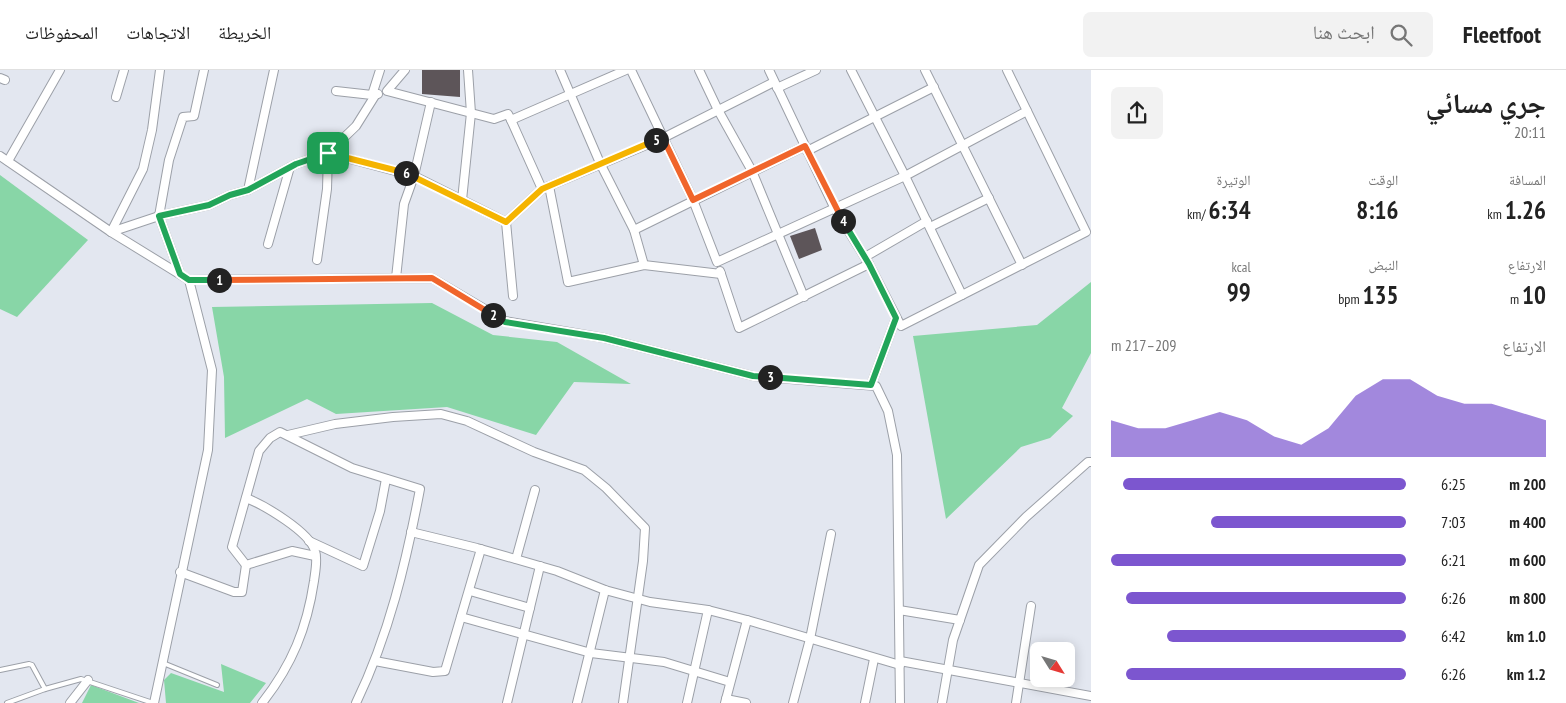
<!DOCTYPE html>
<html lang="ar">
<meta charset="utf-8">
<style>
body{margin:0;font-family:"PT Sans Narrow","Noto Naskh Arabic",sans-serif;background:#f2f2f2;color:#222;direction:rtl;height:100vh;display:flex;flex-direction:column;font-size:19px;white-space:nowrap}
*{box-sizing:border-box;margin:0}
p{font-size:16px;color:#767676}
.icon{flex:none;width:28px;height:28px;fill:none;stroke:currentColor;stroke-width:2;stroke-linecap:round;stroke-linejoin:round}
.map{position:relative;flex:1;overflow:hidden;direction:ltr}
.details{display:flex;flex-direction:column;background:#fff;width:475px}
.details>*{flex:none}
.needle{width:32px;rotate:127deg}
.tools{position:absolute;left:1030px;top:572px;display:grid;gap:10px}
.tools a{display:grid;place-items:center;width:45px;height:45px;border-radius:8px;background:#fff;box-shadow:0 2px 12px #0003;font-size:25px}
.pin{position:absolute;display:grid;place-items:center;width:42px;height:42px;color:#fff;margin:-21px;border-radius:10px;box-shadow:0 2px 8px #0006}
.km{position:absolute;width:25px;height:25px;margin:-12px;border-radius:50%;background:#222;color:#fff;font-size:14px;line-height:25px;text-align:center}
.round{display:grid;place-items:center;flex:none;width:52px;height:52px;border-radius:8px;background:#f2f2f2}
.head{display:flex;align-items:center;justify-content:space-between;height:85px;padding:0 20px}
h1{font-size:28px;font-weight:700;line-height:38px}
.stats{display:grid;grid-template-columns:repeat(3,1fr);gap:8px;height:85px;padding:5px 20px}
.stats div{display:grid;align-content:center}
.stats b{font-size:25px;font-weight:700}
.stats small{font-size:14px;font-weight:400}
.stats p{font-size:14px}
.chart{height:140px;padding:10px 20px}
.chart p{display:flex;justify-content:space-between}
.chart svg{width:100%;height:90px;margin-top:5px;fill:#7c56cf;opacity:.7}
ul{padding:0 20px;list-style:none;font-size:16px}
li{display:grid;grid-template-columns:80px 60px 1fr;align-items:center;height:38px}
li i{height:12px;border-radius:6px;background:#7c56cf}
header{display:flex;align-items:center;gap:30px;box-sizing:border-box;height:70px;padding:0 25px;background:#fff;border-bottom:1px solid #e0e0e0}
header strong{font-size:24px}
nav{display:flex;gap:28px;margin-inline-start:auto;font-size:18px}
.search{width:350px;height:45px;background:#f2f2f2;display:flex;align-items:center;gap:12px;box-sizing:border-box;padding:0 18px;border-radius:8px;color:#767676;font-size:19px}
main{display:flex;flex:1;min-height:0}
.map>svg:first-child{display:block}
.green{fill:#88d6a7}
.building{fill:#5d5559}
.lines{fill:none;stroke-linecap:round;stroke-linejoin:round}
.lane-casing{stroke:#9ca0a8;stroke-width:6}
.street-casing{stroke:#9ca0a8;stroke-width:10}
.lane{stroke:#fff;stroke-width:4}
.street{stroke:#fff;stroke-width:8}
.split-1-casing{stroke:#fff;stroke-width:10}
.split-2-casing{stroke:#fff;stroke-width:10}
.split-3-casing{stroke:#fff;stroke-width:10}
.split-4-casing{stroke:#fff;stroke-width:10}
.split-5-casing{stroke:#fff;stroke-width:10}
.split-6-casing{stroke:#fff;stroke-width:10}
.split-7-casing{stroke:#fff;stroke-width:10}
.split-1{stroke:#22a559;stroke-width:6}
.split-2{stroke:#f0652b;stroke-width:6}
.split-3{stroke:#22a559;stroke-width:6}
.split-4{stroke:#22a559;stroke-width:6}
.split-5{stroke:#f0652b;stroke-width:6}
.split-6{stroke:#f5b400;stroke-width:6}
.split-7{stroke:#f5b400;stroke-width:6}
</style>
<header>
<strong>Fleetfoot</strong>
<div class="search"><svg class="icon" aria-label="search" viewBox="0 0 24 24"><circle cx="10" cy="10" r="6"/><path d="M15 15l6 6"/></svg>ابحث هنا</div>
<nav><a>الخريطة</a><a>الاتجاهات</a><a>المحفوظات</a></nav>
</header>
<main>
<section class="details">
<div class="head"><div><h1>جري مسائي</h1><p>20:11</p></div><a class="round"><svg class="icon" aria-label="share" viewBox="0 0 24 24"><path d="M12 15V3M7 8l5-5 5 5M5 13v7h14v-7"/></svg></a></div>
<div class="stats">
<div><p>المسافة</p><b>1.26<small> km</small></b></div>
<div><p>الوقت</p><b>8:16</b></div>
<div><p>الوتيرة</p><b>6:34<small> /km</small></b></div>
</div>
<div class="stats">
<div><p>الارتفاع</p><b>10<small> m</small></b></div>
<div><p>النبض</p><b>135<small> bpm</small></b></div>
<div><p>kcal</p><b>99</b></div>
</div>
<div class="chart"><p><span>الارتفاع</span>209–217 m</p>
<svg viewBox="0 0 160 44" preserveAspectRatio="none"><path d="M0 44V26L10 30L20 30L30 26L40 22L50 26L60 34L70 38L80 30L90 14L100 6L110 6L120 14L130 18L140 18L150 22L160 26V44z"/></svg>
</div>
<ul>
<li><b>200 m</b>6:25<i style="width:96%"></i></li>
<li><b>400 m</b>7:03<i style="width:66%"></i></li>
<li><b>600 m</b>6:21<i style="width:100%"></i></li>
<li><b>800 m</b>6:26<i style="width:95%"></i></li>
<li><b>1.0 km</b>6:42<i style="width:81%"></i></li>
<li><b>1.2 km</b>6:26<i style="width:95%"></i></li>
</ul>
</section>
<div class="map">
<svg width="1091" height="633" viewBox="0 0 1091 633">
<rect width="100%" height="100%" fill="#e3e7f0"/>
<!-- green -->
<g class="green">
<path d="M0 105 88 170 17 247 0 239Z"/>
<path d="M1091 212V283L1062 338 1073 346 1050 368 1021 377 946 449 913 266 1037 255Z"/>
<path d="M432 233 493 265 557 272 631 314 574 312 536 365 447 337 336 344 307 329 225 368 224 307 212 237Z"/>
<path d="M221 594 266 613 250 633H166L164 610 171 603 224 622Z"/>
<path d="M91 615 139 633H82Z"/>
</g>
<!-- building -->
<g class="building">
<path d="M422 0H460V27L422 24Z"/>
<path d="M815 158 822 180 799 189 790 166Z"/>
</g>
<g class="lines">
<defs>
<g id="lane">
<path d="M163 593 217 615"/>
<path d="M0 600 29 594 32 595 45 619"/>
<path d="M7 633 45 619 81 609 153 633"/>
</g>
<g id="street">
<path d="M405 0 387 21 494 49 508 44 511 50 626 0"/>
<path d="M560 0 600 93 634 160 644 195"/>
<path d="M631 0 693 130 717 192 905 106 1027 41"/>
<path d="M699 0 718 40 752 101 804 227"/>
<path d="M769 0 835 139 869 194 901 256 1086 162 1007 0"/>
<path d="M851 0 905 106 962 225"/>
<path d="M925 0 1022 195"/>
<path d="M0 8 5 10"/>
<path d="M777 18 816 0"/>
<path d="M336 21 372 25 378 24"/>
<path d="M372 25 380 0"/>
<path d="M116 27 124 0"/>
<path d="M511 50 542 119"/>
<path d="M807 81 934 17"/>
<path d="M0 86 111 162 189 210 212 300 208 380 154 633"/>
<path d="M8 91 60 0"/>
<path d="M549 116 568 212 644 195 721 204"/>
<path d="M248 120 274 0"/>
<path d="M462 130 471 43 468 0"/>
<path d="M506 152 542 119 663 68 774 12"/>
<path d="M930 157 989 128"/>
<path d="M634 160 805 76"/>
<path d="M111 162 159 146 209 135 230 125 248 120 296 94 328 83 356 56 376 24"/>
<path d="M111 162 143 99 152 60 160 0"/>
<path d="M268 174 290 97"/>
<path d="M865 187 927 151"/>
<path d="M317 190 327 119 328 83 414 106 506 152 513 226"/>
<path d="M720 201 739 258 869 194"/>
<path d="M180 204 159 146 169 90 183 47 194 46 204 0"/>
<path d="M396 208 404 134 414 106 431 32"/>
<path d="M189 210 432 208 505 251 604 268 753 306 876 316 888 341 897 385 900 633"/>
<path d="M871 315 896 248"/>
<path d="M288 365 335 354 393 347 441 344 467 351 534 382 584 400 606 418 645 458 643 491 623 633"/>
<path d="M246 428C264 435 310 462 315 481 318 489 315 503 314 511 307 558 292 595 262 633"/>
<path d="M411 462 477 478 557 501 605 520 650 532 708 540 747 550 900 595"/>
<path d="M309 471 363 496 380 441 386 409"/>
<path d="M315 486 292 481 246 495 232 477 259 381 270 368 280 362 352 398 420 419C406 493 389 565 356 633"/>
<path d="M516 489 535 420"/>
<path d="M180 502 234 522H242L246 495"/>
<path d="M470 521 530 538"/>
<path d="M899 540 960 550"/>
<path d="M461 547 591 583 664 592 730 612"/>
<path d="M375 591 433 602 445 601 481 479"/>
<path d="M900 591 1091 626"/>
<path d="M726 629 746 633"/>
<path d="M70 633 88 610"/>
<path d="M507 633 540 496"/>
<path d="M577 633 605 520"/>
<path d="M687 633 708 540"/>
<path d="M725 633 747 550"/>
<path d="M793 633 810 569 831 464"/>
<path d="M865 633 874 589"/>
<path d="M942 633 953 570 979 495 1026 447 1088 392H1091"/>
<path d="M1016 633 1031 536"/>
</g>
</defs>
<!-- lane casing -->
<use href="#lane" class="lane-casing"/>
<!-- street casing -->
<use href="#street" class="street-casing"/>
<!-- lane -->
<use href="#lane" class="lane"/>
<!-- street -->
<use href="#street" class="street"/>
</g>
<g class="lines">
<defs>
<path id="split-1" d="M219 210H189L180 204 159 146 209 135 230 125 248 120 296 94 328 83"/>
<path id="split-2" d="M219 210 432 208 493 245"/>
<path id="split-3" d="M493 245 505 252 604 268 753 306 770 307"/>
<path id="split-4" d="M770 307 871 315 896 248 869 194 843 151"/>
<path id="split-5" d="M656 70 663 68 693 130 805 76 843 151"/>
<path id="split-6" d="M406 103 506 152 542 119 656 70"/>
<path id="split-7" d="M328 83 406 103"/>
</defs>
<!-- split-1 casing -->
<use href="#split-1" class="split-1-casing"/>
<!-- split-2 casing -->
<use href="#split-2" class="split-2-casing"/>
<!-- split-3 casing -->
<use href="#split-3" class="split-3-casing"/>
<!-- split-4 casing -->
<use href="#split-4" class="split-4-casing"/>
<!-- split-5 casing -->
<use href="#split-5" class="split-5-casing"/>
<!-- split-6 casing -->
<use href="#split-6" class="split-6-casing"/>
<!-- split-7 casing -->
<use href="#split-7" class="split-7-casing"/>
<!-- split-1 -->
<use href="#split-1" class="split-1"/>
<!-- split-2 -->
<use href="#split-2" class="split-2"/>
<!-- split-3 -->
<use href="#split-3" class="split-3"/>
<!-- split-4 -->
<use href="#split-4" class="split-4"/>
<!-- split-5 -->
<use href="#split-5" class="split-5"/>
<!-- split-6 -->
<use href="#split-6" class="split-6"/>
<!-- split-7 -->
<use href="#split-7" class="split-7"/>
</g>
</svg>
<div class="tools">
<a><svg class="needle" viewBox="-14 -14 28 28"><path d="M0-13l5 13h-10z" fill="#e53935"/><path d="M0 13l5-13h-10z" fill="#767676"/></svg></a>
</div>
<div class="pin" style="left:328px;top:83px;background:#1e9e55"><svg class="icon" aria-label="arrive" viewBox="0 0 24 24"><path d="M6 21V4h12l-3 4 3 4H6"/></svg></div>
<b class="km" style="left:219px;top:210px">1</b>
<b class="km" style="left:493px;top:245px">2</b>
<b class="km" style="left:770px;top:307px">3</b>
<b class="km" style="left:843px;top:151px">4</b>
<b class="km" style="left:656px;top:70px">5</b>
<b class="km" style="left:406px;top:103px">6</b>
</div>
</main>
